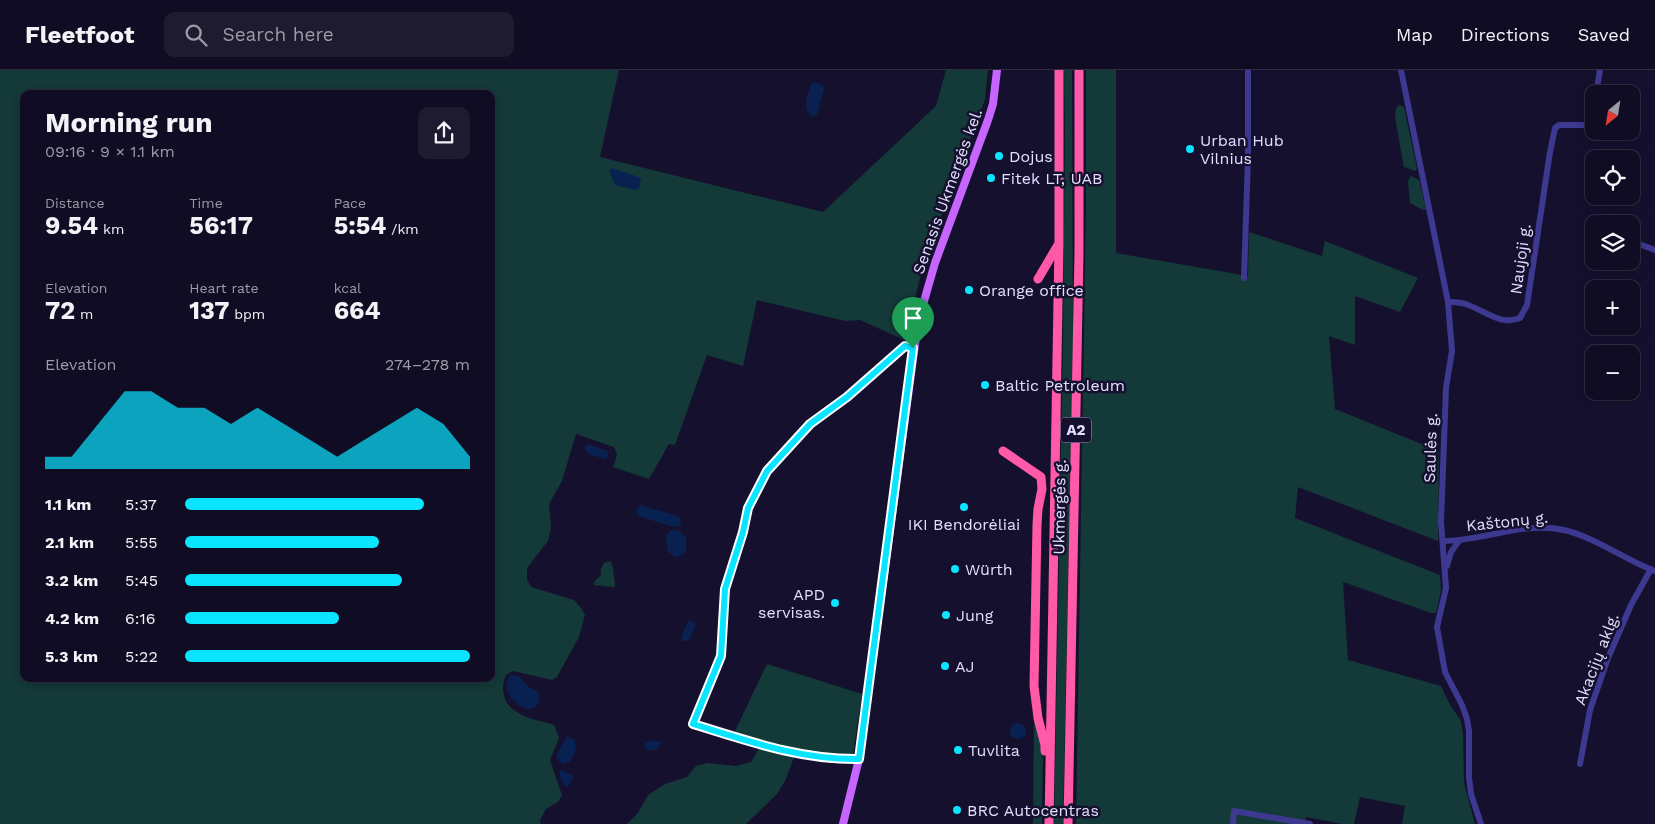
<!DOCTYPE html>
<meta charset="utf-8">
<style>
body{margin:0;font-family:"Work Sans",sans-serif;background:#1e1a30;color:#f1f3f6;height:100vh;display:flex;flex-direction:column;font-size:19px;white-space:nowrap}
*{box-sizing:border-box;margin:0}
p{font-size:16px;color:#9c9ba6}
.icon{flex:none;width:28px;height:28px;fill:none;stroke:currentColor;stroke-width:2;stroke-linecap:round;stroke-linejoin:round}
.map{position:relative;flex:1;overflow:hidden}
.panel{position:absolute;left:20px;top:20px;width:475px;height:592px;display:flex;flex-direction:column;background:#100c23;border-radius:10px;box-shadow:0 2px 12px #0003,0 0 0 1px #302c41}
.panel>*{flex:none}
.needle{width:32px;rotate:210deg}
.tools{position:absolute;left:1585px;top:15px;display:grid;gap:10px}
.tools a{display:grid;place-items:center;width:55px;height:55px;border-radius:10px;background:#100c23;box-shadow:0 2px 12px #0003,0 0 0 1px #302c41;font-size:25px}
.pin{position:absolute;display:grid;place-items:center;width:42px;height:42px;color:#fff;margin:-51px -21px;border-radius:50% 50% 50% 0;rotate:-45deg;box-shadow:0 0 5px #0007}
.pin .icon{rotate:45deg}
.round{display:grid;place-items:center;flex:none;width:52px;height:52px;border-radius:10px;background:#1e1a30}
.head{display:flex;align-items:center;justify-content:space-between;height:85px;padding:0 25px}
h1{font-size:28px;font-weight:700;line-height:38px}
.stats{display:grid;grid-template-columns:repeat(3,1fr);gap:8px;height:85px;padding:5px 25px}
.stats div{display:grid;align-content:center}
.stats b{font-size:25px;font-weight:700}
.stats small{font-size:14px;font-weight:400}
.stats p{font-size:14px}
.chart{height:140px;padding:10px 25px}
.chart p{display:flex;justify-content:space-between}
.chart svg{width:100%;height:90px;margin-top:5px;fill:#0ae4ff;opacity:.7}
ul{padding:0 25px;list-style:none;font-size:16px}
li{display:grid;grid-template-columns:80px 60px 1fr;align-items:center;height:38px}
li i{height:12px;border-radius:6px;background:#0ae4ff}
header{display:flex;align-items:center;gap:30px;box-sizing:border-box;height:70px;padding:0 25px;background:#100c23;border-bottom:1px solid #302c41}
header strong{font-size:24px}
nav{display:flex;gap:28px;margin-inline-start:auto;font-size:18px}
.search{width:350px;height:45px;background:#1e1a30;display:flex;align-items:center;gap:12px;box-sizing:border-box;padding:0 18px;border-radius:10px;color:#9c9ba6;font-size:19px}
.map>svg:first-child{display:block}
.green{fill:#133938;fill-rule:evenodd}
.water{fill:#082151}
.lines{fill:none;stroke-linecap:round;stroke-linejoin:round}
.minor{stroke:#3d3990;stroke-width:6}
.major{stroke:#c765ff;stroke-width:8}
.highway{stroke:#ff59a7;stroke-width:9}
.route-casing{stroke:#fff;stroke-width:10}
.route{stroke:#0ae4ff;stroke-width:6}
.poi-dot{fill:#0ae4ff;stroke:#16102f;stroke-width:2}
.labels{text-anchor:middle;stroke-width:5;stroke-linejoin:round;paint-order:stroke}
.shield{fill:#16102f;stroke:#a5a0c1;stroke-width:1}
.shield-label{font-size:15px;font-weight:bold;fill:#e2deff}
.poi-label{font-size:16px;fill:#e2deff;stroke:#16102f;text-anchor:start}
.street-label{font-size:16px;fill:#e2deff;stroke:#16102f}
</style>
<header>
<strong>Fleetfoot</strong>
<div class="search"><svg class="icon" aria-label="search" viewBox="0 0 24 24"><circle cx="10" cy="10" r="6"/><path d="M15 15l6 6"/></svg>Search here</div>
<nav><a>Map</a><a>Directions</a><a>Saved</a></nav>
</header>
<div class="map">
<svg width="1655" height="754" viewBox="0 0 1655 754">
<rect width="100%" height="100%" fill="#16102f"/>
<!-- green -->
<g class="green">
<path d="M0 0H619L600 87 823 142 936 36 946 0H988L985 29 979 46 924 192 914 232 909 272 860 250 845 251 757 230 743 296 707 285 675 375 669 374 649 409 613 397 617 385 614 377 576 364 562 411 549 434 551 457 548 471 527 498V509L531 517 574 530 581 538 585 545 579 567 557 607 552 610 513 601 506 605C500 617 503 635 517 642 527 649 542 651 554 655L559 668 550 690 562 725 558 732 546 739 540 750 541 754H0ZM24 24H491V609H24Z"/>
<path d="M1064 0H1072L1073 269 1063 754H1054L1063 269 1065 60Z"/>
<path d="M1086 0H1116V183L1248 206 1249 162 1322 186 1325 171 1418 208 1400 242 1355 226V275L1329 266 1335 339 1439 381 1438 471 1298 417 1295 448 1440 505 1441 520 1436 543H1431L1343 512 1348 590 1441 616 1449 633 1461 651 1463 664 1464 713 1475 754H1402L1405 736 1360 727 1354 754H1342L1306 747 1304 754H1076L1086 134Z"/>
<path d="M1399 35 1404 37 1417 98 1416 101 1404 97 1403 93 1395 47 1396 39Z"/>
<path d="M1411 106 1419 110 1426 139 1423 140 1410 133 1408 111Z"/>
<path d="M610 491 613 497 615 516 613 517 594 515V512L601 505V499L604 493Z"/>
<path d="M767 594 862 624 852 692 794 687 786 709 777 724 746 754H627L638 743 648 725 665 714 687 707 696 696 708 693 736 696 751 692 763 672 734 663Z"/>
<path d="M1034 645 1043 684 1042 754H1033Z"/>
</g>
<!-- water -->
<g class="water">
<path d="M814 12 822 15 824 18 817 45 813 47C801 39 808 25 811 14Z"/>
<path d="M612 98 641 108 639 118 635 120 615 115 609 101Z"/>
<path d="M588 374 608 381 607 389H605L588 384 584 378Z"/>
<path d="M640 435 671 444 679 447 681 451 680 456 673 457 639 446 636 442Z"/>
<path d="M670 460H678L686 467V481L682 485 675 487 668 482 666 467Z"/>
<path d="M690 550 695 553V557L688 571H683L681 568 688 551Z"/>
<path d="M511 605 520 607 529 617 538 622C540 627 540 629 538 634 529 650 495 623 511 605Z"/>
<circle cx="1018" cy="661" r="8"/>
<path d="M567 666 575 670 576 680 570 692 563 694 557 689V684Z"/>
<path d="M653 670 661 672 657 679 651 681 645 678 644 675 647 672Z"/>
<path d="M562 700 574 706 568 717 563 714 559 703Z"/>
</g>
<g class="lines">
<!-- minor -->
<g class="minor">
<path d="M1401 0 1448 232 1452 281 1446 318 1441 452 1446 518 1437 557 1445 602 1462 635 1467 649 1469 661V707L1471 724 1481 754"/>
<path d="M1596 24 1600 0"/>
<path d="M1631 171 1655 180"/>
<path d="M1244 208 1248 88V0"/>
<path d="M1448 232C1455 232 1462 232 1468 235 1486 241 1500 256 1520 248L1527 235 1550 82 1555 58 1559 55H1585L1591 49 1594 34"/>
<path d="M1443 471C1483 471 1524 451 1564 460 1594 467 1626 490 1655 501"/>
<path d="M1447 496 1451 482 1459 471"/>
<path d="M859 689C801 690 748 671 693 654L721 585 725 519 743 462 748 438 767 401 810 354 847 327 905 276 913 278"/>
<path d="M1580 694 1590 640 1608 588 1631 535 1651 499"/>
<path d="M1233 754 1234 741 1310 754"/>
</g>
<!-- major -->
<path class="major" d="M843 754 859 689 864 653 918 252 935 193 988 50 993 34 997 0"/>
<!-- highway -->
<g class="highway">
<path d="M1038 209 1058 175"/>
<path d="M1003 381 1041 407 1042 419 1038 439 1037 455 1034 616 1038 648 1045 675V681"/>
<path d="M1049 754 1059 173V0"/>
<path d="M1068 754 1079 183V0"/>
</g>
</g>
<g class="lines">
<defs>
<path id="route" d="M905 276 913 278 859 689C801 690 748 671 693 654L721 586 725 519 743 462 748 438 767 401 810 354 847 327Z"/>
</defs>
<!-- route casing -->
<use href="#route" class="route-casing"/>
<!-- route -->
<use href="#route" class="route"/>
</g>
<!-- markers -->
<g class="poi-dot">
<circle cx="1190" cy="79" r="5"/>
<circle cx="999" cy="86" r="5"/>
<circle cx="991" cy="108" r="5"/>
<circle cx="969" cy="220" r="5"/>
<circle cx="985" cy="315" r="5"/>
<circle cx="964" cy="437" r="5"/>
<circle cx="955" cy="499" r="5"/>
<circle cx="835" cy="533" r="5"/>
<circle cx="946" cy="545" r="5"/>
<circle cx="945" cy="596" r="5"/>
<circle cx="958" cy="680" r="5"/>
<circle cx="957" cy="740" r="5"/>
</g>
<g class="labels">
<!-- shield labels -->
<rect class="shield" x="1061" y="347.5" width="30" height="25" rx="4"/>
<g class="shield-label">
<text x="1076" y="365">A2</text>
</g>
<!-- poi labels -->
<g class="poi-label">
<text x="1200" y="76">Urban Hub<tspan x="1200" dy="18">Vilnius</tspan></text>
<text x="1009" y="92">Dojus</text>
<text x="1001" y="114">Fitek LT, UAB</text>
<text x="979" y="226">Orange office</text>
<text x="995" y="321">Baltic Petroleum</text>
<text x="964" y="460" text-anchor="middle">IKI Bendorėliai</text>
<text x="965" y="505">Würth</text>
<text x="825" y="530" text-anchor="end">APD<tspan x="825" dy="18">servisas.</tspan></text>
<text x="956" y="551">Jung</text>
<text x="955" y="602">AJ</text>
<text x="968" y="686">Tuvlita</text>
<text x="967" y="746">BRC Autocentras</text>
</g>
<!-- street labels -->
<g class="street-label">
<text transform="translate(947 121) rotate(-70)" y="6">Senasis Ukmergės kel.</text>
<text transform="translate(1520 189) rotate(-82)" y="6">Naujoji g.</text>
<text transform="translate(1430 378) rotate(-88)" y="6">Saulės g.</text>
<text transform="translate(1059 437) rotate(-89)" y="6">Ukmergės g.</text>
<text transform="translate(1507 451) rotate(-6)" y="6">Kaštonų g.</text>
<text transform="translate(1596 589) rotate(-69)" y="6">Akacijų aklg.</text>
</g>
</g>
</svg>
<div class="tools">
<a><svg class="needle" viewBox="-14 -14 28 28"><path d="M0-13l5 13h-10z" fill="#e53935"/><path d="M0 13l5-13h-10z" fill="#9c9ba6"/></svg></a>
<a><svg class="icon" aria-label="locate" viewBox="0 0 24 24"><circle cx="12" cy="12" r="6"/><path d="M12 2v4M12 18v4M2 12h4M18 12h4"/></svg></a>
<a><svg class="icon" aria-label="layers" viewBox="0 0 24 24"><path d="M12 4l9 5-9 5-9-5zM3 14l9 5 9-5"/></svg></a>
<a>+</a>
<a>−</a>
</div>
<div class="pin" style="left:913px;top:278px;background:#1e9e55"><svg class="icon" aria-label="arrive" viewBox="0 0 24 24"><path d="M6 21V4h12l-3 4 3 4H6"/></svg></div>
<section class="panel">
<div class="head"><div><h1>Morning run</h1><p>09:16 · 9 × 1.1 km</p></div><a class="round"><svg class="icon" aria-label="share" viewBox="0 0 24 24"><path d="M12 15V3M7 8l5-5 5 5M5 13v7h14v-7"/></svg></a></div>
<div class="stats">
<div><p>Distance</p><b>9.54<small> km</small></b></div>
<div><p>Time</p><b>56:17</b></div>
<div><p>Pace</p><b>5:54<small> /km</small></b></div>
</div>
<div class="stats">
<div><p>Elevation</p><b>72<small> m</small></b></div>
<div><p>Heart rate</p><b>137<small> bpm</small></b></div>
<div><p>kcal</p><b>664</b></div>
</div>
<div class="chart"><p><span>Elevation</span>274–278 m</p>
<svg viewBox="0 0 160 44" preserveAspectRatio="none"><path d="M0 44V38L10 38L20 22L30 6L40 6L50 14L60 14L70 22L80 14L90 22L100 30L110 38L120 30L130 22L140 14L150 22L160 38V44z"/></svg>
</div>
<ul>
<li><b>1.1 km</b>5:37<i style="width:84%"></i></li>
<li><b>2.1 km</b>5:55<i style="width:68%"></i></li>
<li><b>3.2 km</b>5:45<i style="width:76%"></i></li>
<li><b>4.2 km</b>6:16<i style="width:54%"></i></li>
<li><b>5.3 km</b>5:22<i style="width:100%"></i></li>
</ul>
</section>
</div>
